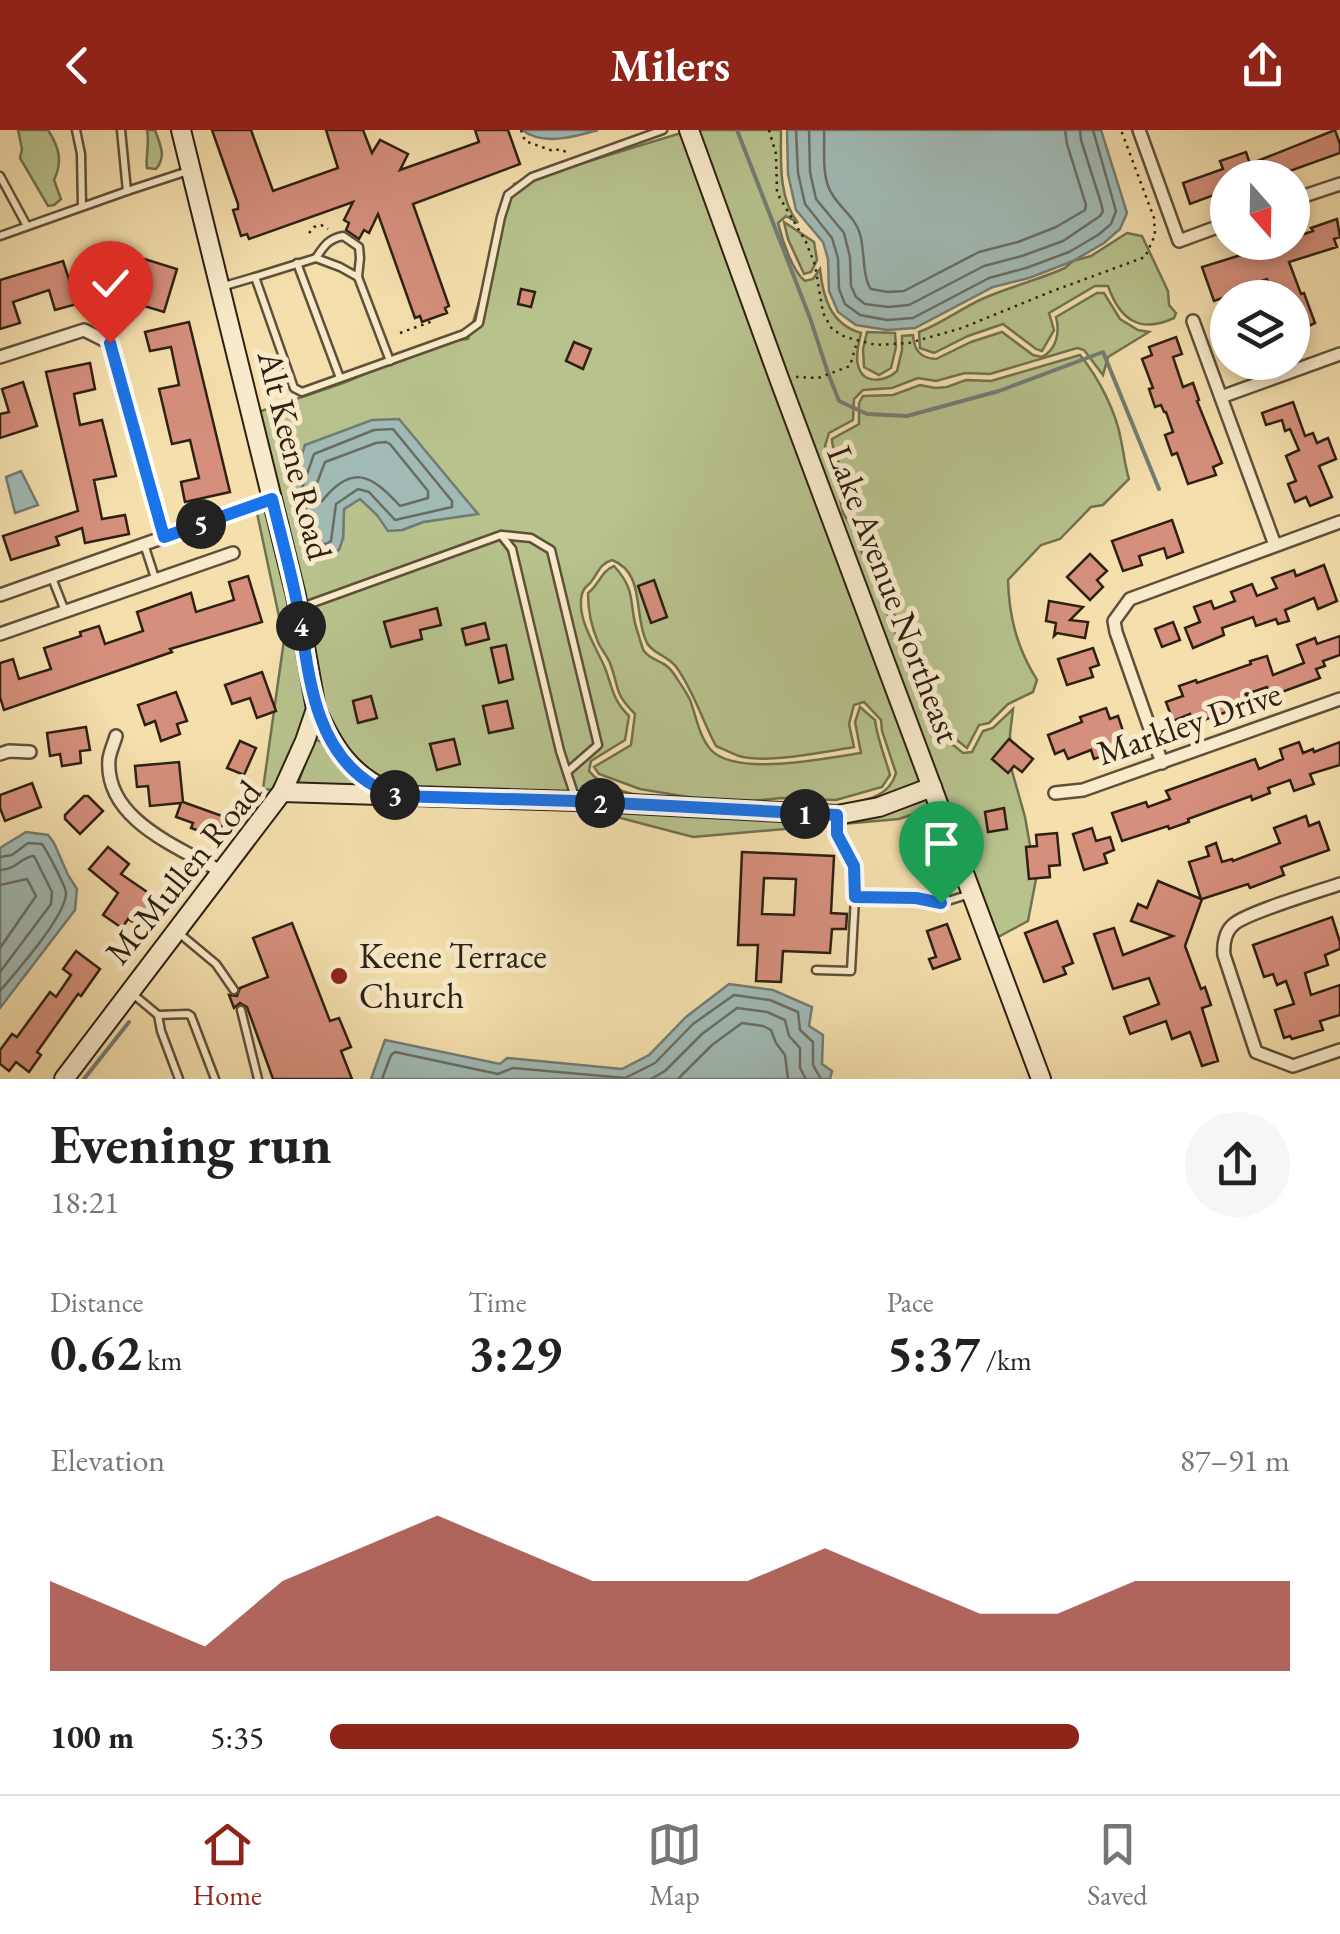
<!DOCTYPE html>
<meta charset="utf-8">
<style>
body{margin:0;font-family:"EB Garamond",serif;background:#f6f6f6;color:#222;height:100vh;display:flex;flex-direction:column;font-size:38px;white-space:nowrap}
*{box-sizing:border-box;margin:0}
p{font-size:32px;color:#767676}
.icon{flex:none;width:55px;height:55px;fill:none;stroke:currentColor;stroke-width:2;stroke-linecap:round;stroke-linejoin:round}
.map{position:relative;height:949px;overflow:hidden}
.panel{display:flex;flex-direction:column;background:#fff;flex:1}
.panel>*{flex:none}
.needle{width:65px;rotate:160deg}
.buttons{position:absolute;left:1210px;top:30px;display:grid;gap:20px}
.buttons a{display:grid;place-items:center;width:100px;height:100px;border-radius:50%;background:#fff;box-shadow:0 5px 15px #0003;font-size:50px}
.pin{position:absolute;display:grid;place-items:center;width:85px;height:85px;color:#fff;margin:-102px -42px;border-radius:50% 50% 50% 0;rotate:-45deg;box-shadow:0 0 10px #0007}
.pin .icon{rotate:45deg}
.km{position:absolute;width:50px;height:50px;margin:-25px;border-radius:50%;background:#222;color:#fff;font-size:28px;line-height:50px;text-align:center}
.round{display:grid;place-items:center;flex:none;width:105px;height:105px;border-radius:52px;background:#f6f6f6}
.summary{display:flex;align-items:center;justify-content:space-between;height:170px;padding:0 50px}
h1{font-size:55px;font-weight:700;line-height:75px}
.metrics{display:grid;grid-template-columns:repeat(3,1fr);gap:15px;height:170px;padding:10px 50px}
.metrics div{display:grid;align-content:center}
.metrics b{font-size:50px;font-weight:700}
.metrics small{font-size:28px;font-weight:400}
.metrics p{font-size:28px}
.chart{height:280px;padding:20px 50px}
.chart p{display:flex;justify-content:space-between}
.chart svg{width:100%;height:180px;margin-top:10px;fill:#8f2418;opacity:.7}
ul{padding:0 50px;list-style:none;font-size:32px}
li{display:grid;grid-template-columns:160px 120px 1fr;align-items:center;height:75px}
li i{height:25px;border-radius:12px;background:#8f2418}
header{display:flex;justify-content:space-between;align-items:center;height:130px;padding:0 50px;background:#8f2418;color:#fff;font-size:45px;font-weight:700}
.dock{display:flex;justify-content:space-around;align-items:center;height:140px;border-top:2px solid #e0e0e0;background:#fff;font-size:28px;color:#767676}
.dock a{display:grid;justify-items:center;gap:5px}
.dock .on{color:#8f2418}
.map>svg:first-child{display:block}
.green{fill:#b7c28d;stroke:#727150;stroke-width:2.5;fill-rule:evenodd}
.water{fill:#a1bab5;stroke:#737c74;stroke-width:2.5}
.lines{fill:none;stroke-linecap:round;stroke-linejoin:round}
.shore{stroke:#686d64;stroke-width:2.5}
.stream{stroke:#737c74;stroke-width:4}
.building{fill:#d58f7c;stroke:#2e2012;stroke-width:2.5;fill-rule:evenodd}
.lane-casing{stroke:#605039;stroke-width:11}
.street-casing{stroke:#605039;stroke-width:16}
.secondary-casing{stroke:#2e2012;stroke-width:22}
.path{stroke:#2e2012;stroke-width:2.5;stroke-dasharray:2.5 5;stroke-linecap:butt}
.lane{stroke:#f8eaca;stroke-width:6}
.street{stroke:#f8eaca;stroke-width:11}
.secondary{stroke:#f8eaca;stroke-width:18}
.route-casing{stroke:#fff;stroke-width:20}
.route{stroke:#1a73e8;stroke-width:12}
.poi-dot{fill:#8f2418;stroke:#f8eaca;stroke-width:4}
.labels{text-anchor:middle;stroke-width:10;stroke-linejoin:round;paint-order:stroke}
.street-label{font-size:35px;fill:#2e2012;stroke:#f8eaca}
.poi-label{font-size:35px;fill:#2e2012;stroke:#f8eaca;text-anchor:start}
</style>
<header><svg class="icon" aria-label="back" viewBox="0 0 24 24"><path d="M15 5l-7 7 7 7"/></svg>Milers<svg class="icon" aria-label="share" viewBox="0 0 24 24"><path d="M12 15V3M7 8l5-5 5 5M5 13v7h14v-7"/></svg></header>
<div class="map">
<svg width="1340" height="949" viewBox="0 0 1340 949">
<rect width="100%" height="100%" fill="#f4dfad"/>
<filter id="stains"><feTurbulence type="fractalNoise" baseFrequency=".002" numOctaves="4"/><feColorMatrix values="0 0 0 0 .2 0 0 0 0 .09 0 0 0 0 .02 0 0 0 .5 -.17"/></filter>
<radialGradient id="worn" r=".72"><stop offset=".6" stop-color="#630" stop-opacity="0"/><stop offset="1" stop-color="#630" stop-opacity=".3"/></radialGradient>
<!-- green -->
<g class="green">
<path d="M18 0H48C59 17 63 31 54 50L61 69 54 75 48 76 20 28 22 19Z"/>
<path d="M147 0H155C160 15 167 26 156 39L147 38C145 29 150 14 147 0Z"/>
<path d="M697 0H781C781 30 778 68 798 93L786 86 778 93C782 109 792 141 805 151L813 149 820 139C823 167 830 194 861 203 859 213 855 225 858 235 863 256 886 251 897 241L902 220V206L913 205C914 220 920 228 936 229L971 212 1002 202 1033 225 1042 227C1057 219 1060 202 1056 187L1097 163H1104L1120 189 1138 200 1149 202 1108 227 1103 245 1084 220 1077 218 990 244 965 243 936 251 918 248 892 258 863 260 854 269 853 290 829 303 825 316 833 331 843 383 851 396 902 520 916 546 924 554 940 586 938 599 941 605 963 623 972 622 983 601 993 598 1013 579 1010 604 1012 641 1025 687 1036 749 1028 791 998 807 786 249Z"/>
<path d="M681 3 923 652 876 669 838 676C861 671 889 669 896 643L882 601 881 590 864 572 854 575 849 594 854 617C824 622 767 634 739 626 731 623 723 619 716 616 702 590 694 562 677 538 668 525 654 525 647 513 633 486 646 443 612 430 599 434 599 442 591 452 587 457 584 456 582 464 576 489 596 516 605 538 613 559 612 569 629 586L625 610 591 631 589 641C602 658 631 664 652 668L397 658C355 637 344 617 323 577L258 282 343 253 440 213 468 209 514 54ZM298 341 457 361 477 383 423 392 402 400 377 385 361 368 344 379 343 408 290 360Z"/>
<path d="M784 92 814 112 817 130 811 142 804 144 788 109Z"/>
<path d="M1127 103 1142 106 1168 161 1169 175 1176 183 1174 188C1140 204 1120 190 1108 156H1095L1049 183 1054 200 1042 221 1036 219 1003 194 968 206 934 223 920 218 919 202C941 194 960 179 982 169 1009 157 1038 150 1065 138L1073 131 1091 126Z"/>
<path d="M867 202 895 203 896 217 891 238 879 245 864 237 863 219Z"/>
<path d="M1080 225C1098 247 1116 281 1121 310 1124 324 1125 336 1129 349L1103 375 1091 377 1060 409 1041 415 1008 450C1009 487 1017 518 1037 550L1033 562 1008 574 989 593 979 595 967 618 944 600 946 585 929 551 921 542 907 517 857 393C846 375 845 355 839 334 837 324 832 320 832 309L859 294V273L863 266 893 265 920 255 935 258 947 257 966 250 991 251Z"/>
<path d="M267 379 289 467 308 579 299 607 278 654H275L274 660 263 659 284 510 257 383Z"/>
<path d="M614 436C639 463 627 476 639 506 639 507 643 520 644 521 652 532 664 529 674 544 679 552 686 561 690 570 696 585 699 607 711 620 736 647 827 628 861 623L855 592 860 577 875 590C877 608 885 627 890 645L882 657 836 670 781 668 751 671 694 668 640 659 599 644 594 637 631 615 635 584C613 562 620 559 610 533 607 526 601 519 598 512 591 496 588 480 588 463 599 455 601 441 614 436Z"/>
<path d="M317 610 325 614 362 658 297 656 313 612Z"/>
<path d="M928 667 932 678 899 689 693 707 590 680 837 693 881 685Z"/>
</g>
<!-- water -->
<g class="water">
<path d="M522 0H598C574 7 543 16 522 0Z"/>
<path d="M787 0H1101L1127 83 1120 99 1104 113 1073 131 1029 148 993 157 915 198 887 200 856 195 838 182 829 161 828 129 823 112 796 80 788 44Z"/>
<path d="M399 289 478 384 423 392 402 400 388 401 377 385 360 369 344 379 343 408 339 420 328 424 308 425 290 360 305 315 372 290Z"/>
<path d="M21 341 38 375 15 383 6 347Z"/>
<path d="M26 702 48 705 54 713 68 745 77 759 75 780 0 878V718Z"/>
<path d="M729 854 773 860 812 877 809 896 823 905 822 934 832 941 830 949H371L385 910 500 934 507 928 622 939 649 925 686 887Z"/>
</g>
<g class="lines">
<!-- shore -->
<g class="shore">
<path d="M796 0 798 43 805 74 832 108 838 128 839 159 845 174 860 185 887 190 913 188 989 148 1026 138 1069 122 1098 105 1111 94 1116 81 1093 0"/>
<path d="M809 0 810 42 816 69 844 103 850 127 851 156 856 167 865 174 888 177 909 175 984 136 1022 126 1063 111 1100 86 1103 81 1101 73 1081 10 1080 0"/>
<path d="M824 0C825 20 821 47 832 64 841 79 855 87 860 104 865 121 862 147 871 159L888 162 904 161 979 122 1018 112 1056 97 1085 80 1086 75 1067 14 1065 0"/>
<path d="M393 299 452 371V377L395 390 369 362 358 359 336 374 331 411 326 414H317L301 361 314 324 374 300Z"/>
<path d="M386 312 390 314 428 361V368L400 376C372 346 353 332 322 371L316 369 314 361 325 332 376 313Z"/>
<path d="M0 727 12 725 28 713 42 714C47 721 66 757 66 763 66 786 16 842 0 861"/>
<path d="M0 740C18 739 22 726 34 726L52 762 51 774 0 842"/>
<path d="M0 755 27 749 36 766 0 818"/>
<path d="M382 949 391 925 395 922 498 944 513 938 625 948 655 933 693 894 734 865 770 870 798 882 800 900 813 912V935L821 949"/>
<path d="M651 949 665 941 702 904 737 878 767 882 785 890 789 906 800 918V938L806 949"/>
<path d="M678 949 712 915 742 893 763 896 771 900 776 913 785 925 788 949"/>
</g>
<!-- stream -->
<g class="stream">
<path d="M737 0 810 188 828 243 839 271 867 284 907 286 999 261 1103 222 1159 359"/>
<path d="M84 949 129 892"/>
</g>
</g>
<!-- building -->
<g class="building">
<path d="M212 0H251L273 61 338 38 326 0H363L372 23 380 10 408 24 400 40 479 12 475 0H508L520 34 413 74 449 176 445 178 447 183 422 192 420 186 415 188 378 84 369 103 364 100 359 109 346 100 349 93 344 90 353 72 249 109 247 104 241 106 233 80 238 79V74Z"/>
<path d="M1335 0 1340 14V23L1270 48H1228V60L1190 74 1183 53 1223 39 1220 31 1246 22 1250 34Z"/>
<path d="M1337 89 1340 107 1334 109 1337 117 1289 132 1301 164 1304 163 1315 193 1304 198 1308 208 1292 214V168H1274L1267 149 1236 160 1237 163 1214 171 1202 137 1283 112H1292V108L1313 101 1311 98Z"/>
<path d="M99 115 177 139 164 182 144 176 151 155 122 146 115 167 86 159Z"/>
<path d="M63 131 77 174 55 180 49 160 13 172 20 193 0 199V150Z"/>
<path d="M521 159 535 162 531 177 518 174Z"/>
<path d="M189 192 230 362 185 372 181 352 199 348 190 310 172 314 159 259 179 255 171 217 150 221 145 202Z"/>
<path d="M1176 207 1182 224 1173 227 1183 257 1193 253 1199 270 1197 271 1222 333 1213 337 1216 345 1188 354 1177 323 1172 325 1165 305 1173 302 1166 282H1164L1161 275 1155 277 1149 259 1153 258 1142 229 1152 225 1149 217Z"/>
<path d="M574 212 591 219 583 239 566 231Z"/>
<path d="M90 233 95 259 74 264 80 295 102 290 116 346 94 350 102 389 125 385 129 404 85 413 82 398 56 407 59 415 11 430 3 406 78 381 46 242Z"/>
<path d="M23 252 37 296 0 308V284L9 282 2 259Z"/>
<path d="M1293 272 1305 306 1313 303 1317 313 1328 308 1336 329 1319 336 1332 367 1310 376 1306 367 1295 372 1288 354 1296 351 1286 326 1299 320 1290 299 1285 301 1282 290 1266 295 1262 283Z"/>
<path d="M1172 390 1183 422 1167 428 1164 418 1139 426 1142 435 1123 441 1112 411Z"/>
<path d="M1090 424 1107 441 1097 450 1103 457 1090 470 1067 447Z"/>
<path d="M1324 435 1337 471 1318 479 1314 468 1285 480 1289 491 1278 494 1276 489 1256 496 1253 487 1222 498 1224 505 1193 518 1185 498 1200 492 1194 477 1211 471 1214 479 1235 471 1231 462 1252 454 1257 466 1277 458 1272 448 1294 440 1296 446Z"/>
<path d="M248 446 262 492 170 519 172 522 4 580 0 567V533L13 529 19 549 51 539 44 518 81 506 80 502 99 496 105 514 143 501 137 482 191 463 196 482 234 470 229 452Z"/>
<path d="M654 450 667 487 651 493 638 456Z"/>
<path d="M1049 471 1083 477 1070 490 1088 492 1085 508 1057 503 1054 506 1056 493 1046 491Z"/>
<path d="M437 478 441 495 420 500 422 509 391 517 384 492Z"/>
<path d="M1173 492 1180 510 1162 517 1155 499Z"/>
<path d="M485 493 489 509 466 515 462 499Z"/>
<path d="M1340 506V525L1323 531 1325 536 1316 539 1320 548 1271 566 1267 557 1246 564 1249 574 1193 594 1190 584 1173 591 1166 572 1183 566 1179 556 1196 550 1197 553 1251 534 1250 531 1267 526 1273 545 1304 533 1297 515 1315 508 1317 514Z"/>
<path d="M506 515 513 549 499 553 491 518Z"/>
<path d="M1093 518 1099 535 1090 538 1093 547 1067 555 1058 529Z"/>
<path d="M262 542 276 581 257 588 250 568 232 574 225 555Z"/>
<path d="M176 562 187 591 177 594 180 604 161 611 155 591 145 595 138 575Z"/>
<path d="M371 566 377 588 358 593 353 571Z"/>
<path d="M507 571 513 598 489 603 483 576Z"/>
<path d="M1106 578 1110 589 1118 586 1125 607 1116 610 1120 620 1094 629 1091 620 1068 629 1064 620 1055 624 1048 605 1082 592 1080 587Z"/>
<path d="M86 597 90 620 80 621 81 633 62 636 60 624 50 626 47 603Z"/>
<path d="M454 609 460 634 437 640 430 614Z"/>
<path d="M1009 609 1033 629 1022 642 1014 636 1008 643 992 629Z"/>
<path d="M240 611 256 618 244 645 227 638Z"/>
<path d="M1299 612 1303 623 1313 619 1314 622 1340 612V635L1310 644 1314 654 1294 661 1290 650 1268 658 1270 663 1252 670 1251 666 1188 689 1189 692 1169 699 1168 696 1122 711 1112 683 1146 672 1148 677 1170 669 1166 661 1255 629 1259 639 1283 629 1280 619Z"/>
<path d="M179 632 183 672 225 687 218 708 191 698 193 693 176 687 181 673 150 676 148 656 137 657 135 636Z"/>
<path d="M32 653 41 677 5 691 0 678V665Z"/>
<path d="M84 666H88L103 681 80 704 65 689V685Z"/>
<path d="M1004 678 1007 699 988 702 985 682Z"/>
<path d="M1306 686 1309 696 1319 692 1329 720 1281 737 1284 745 1250 758 1248 754 1202 769 1185 816 1201 859 1205 857 1211 875 1202 878 1218 931 1202 936 1190 902 1172 909 1166 891 1130 904 1124 887 1159 874 1149 848 1113 859 1094 804 1114 798 1123 825 1173 806 1131 791 1138 774 1147 778 1158 751 1201 769 1189 732 1209 726 1206 717 1216 713 1222 732 1232 729 1233 731 1280 713 1274 698Z"/>
<path d="M1092 698 1096 711 1110 707 1114 720 1104 724 1107 733 1084 740 1073 704Z"/>
<path d="M1057 703 1060 735 1049 736 1050 747 1029 749 1026 717 1037 716 1036 705Z"/>
<path d="M108 717 129 734 121 744 156 768 138 795 128 789 122 798 103 785 118 763 89 739Z"/>
<path d="M742 722 834 726 831 783 847 784 846 799H832L830 823 783 821 781 852 756 851 758 815H738ZM764 748 796 749 794 785 762 784Z"/>
<path d="M1332 787 1340 812V819L1325 825 1328 835 1305 843 1311 865 1340 855V885L1320 891 1323 900 1292 909 1290 906 1284 908 1275 880 1294 874 1286 851 1277 855 1273 844 1264 847 1253 815Z"/>
<path d="M1057 791 1073 833 1063 837 1066 844 1044 852 1025 803Z"/>
<path d="M292 793 330 891 339 888 351 917 341 921 352 949H273L247 877 240 873 234 878 229 865 237 866 240 858 268 847 253 808Z"/>
<path d="M947 794 960 829 933 839 929 829 936 827 927 801Z"/>
<path d="M76 821 100 839 81 866 78 864 37 922 41 925 29 942 16 932 9 941 0 934V920L12 904 17 907 50 862 56 867 71 845 63 839Z"/>
</g>
<g class="lines">
<defs>
<g id="lane">
<path d="M76 0 81 24 82 76"/>
<path d="M121 0 127 61"/>
<path d="M0 46 27 96"/>
<path d="M0 106 127 61 188 41"/>
<path d="M316 128C324 116 328 109 343 106L359 117 360 128 358 147"/>
<path d="M297 133 340 248"/>
<path d="M255 147 316 128 340 137 358 147 390 231"/>
<path d="M221 157 255 147 294 258 302 262 464 204 479 193 501 87 508 65 532 47 663 0"/>
<path d="M502 405 531 408 551 420 598 615 567 642"/>
<path d="M144 414 155 448"/>
<path d="M52 448 65 481"/>
<path d="M299 478 501 405 512 419 560 621 575 667"/>
<path d="M855 767 916 768 941 773 967 765"/>
<path d="M180 804 216 834 234 860"/>
<path d="M816 840 851 841 855 767 854 736 837 704V686"/>
<path d="M134 865 158 885 188 884 191 886 215 949"/>
<path d="M241 880 258 949"/>
<path d="M158 885 161 901 179 949"/>
</g>
<g id="street">
<path d="M1139 0 1179 111 1228 93"/>
<path d="M1292 70 1340 54"/>
<path d="M1193 191 1275 415"/>
<path d="M0 227 84 200 110 213 164 407"/>
<path d="M1221 267 1340 224"/>
<path d="M0 465 272 369"/>
<path d="M0 504 233 423"/>
<path d="M116 606C114 613 110 622 109 629 104 690 179 717 222 742"/>
<path d="M0 624 9 621 30 622"/>
<path d="M1162 633 1116 502 1114 491 1130 469 1340 392"/>
<path d="M1055 663 1083 660 1340 569"/>
<path d="M1340 754C1320 761 1245 783 1233 795 1225 802 1223 815 1224 825L1256 922 1293 936 1340 920"/>
</g>
<g id="secondary">
<path d="M689 0 780 251 1041 949"/>
<path d="M316 579C334 619 350 644 391 663"/>
<path d="M282 662 576 671 837 685 879 677 932 657"/>
<path d="M64 949 282 662 305 611 316 579 296 466 181 0"/>
</g>
</defs>
<!-- lane casing -->
<use href="#lane" class="lane-casing"/>
<!-- street casing -->
<use href="#street" class="street-casing"/>
<!-- secondary casing -->
<use href="#secondary" class="secondary-casing"/>
<!-- path -->
<g class="path">
<path d="M521 0 525 11 553 21 560 19 566 22"/>
<path d="M769 0 776 24 777 63 806 112 815 135 823 183 832 199 845 207 876 215 909 213 962 198 1050 162 1145 127 1155 105 1154 88 1121 0"/>
<path d="M309 103 314 97 321 95 328 99"/>
<path d="M400 203 433 191 432 188"/>
<path d="M796 247 818 248 850 236 857 212"/>
</g>
<!-- lane -->
<use href="#lane" class="lane"/>
<!-- street -->
<use href="#street" class="street"/>
<!-- secondary -->
<use href="#secondary" class="secondary"/>
</g>
<g class="lines">
<defs>
<path id="route" d="M110 213 164 407 272 369C280 402 289 435 296 468 309 531 308 611 368 652 376 657 386 661 396 666L576 671 837 685V704L854 736 855 767 916 768 941 773"/>
</defs>
<!-- route casing -->
<use href="#route" class="route-casing"/>
<!-- route -->
<use href="#route" class="route"/>
</g>
<!-- markers -->
<circle class="poi-dot" cx="339" cy="846" r="10"/>
<g class="labels">
<!-- street labels -->
<g class="street-label">
<text transform="translate(295 325) rotate(76)" y="12">Alt Keene Road</text>
<text transform="translate(894 464) rotate(69)" y="12">Lake Avenue Northeast</text>
<text transform="translate(1189 593) rotate(-19)" y="12">Markley Drive</text>
<text transform="translate(183 742) rotate(-51)" y="12">McMullen Road</text>
</g>
<!-- poi labels -->
<g class="poi-label">
<text x="359" y="838">Keene Terrace<tspan x="359" dy="40">Church</tspan></text>
</g>
</g>
<rect width="100%" height="100%" filter="url(#stains)"/>
<rect width="100%" height="100%" fill="url(#worn)"/>
</svg>
<div class="buttons">
<a><svg class="needle" viewBox="-14 -14 28 28"><path d="M0-13l5 13h-10z" fill="#e53935"/><path d="M0 13l5-13h-10z" fill="#767676"/></svg></a>
<a><svg class="icon" aria-label="layers" viewBox="0 0 24 24"><path d="M12 4l9 5-9 5-9-5zM3 14l9 5 9-5"/></svg></a>
</div>
<div class="pin" style="left:941px;top:773px;background:#1e9e55"><svg class="icon" aria-label="arrive" viewBox="0 0 24 24"><path d="M6 21V4h12l-3 4 3 4H6"/></svg></div>
<div class="pin" style="left:110px;top:213px;background:#d93025"><svg class="icon" aria-label="check" viewBox="0 0 24 24"><path d="M5 12l5 5 9-10"/></svg></div>
<b class="km" style="left:805px;top:684px">1</b>
<b class="km" style="left:600px;top:673px">2</b>
<b class="km" style="left:395px;top:665px">3</b>
<b class="km" style="left:301px;top:496px">4</b>
<b class="km" style="left:201px;top:394px">5</b>
</div>
<section class="panel">
<div class="summary"><div><h1>Evening run</h1><p>18:21</p></div><a class="round"><svg class="icon" aria-label="share" viewBox="0 0 24 24"><path d="M12 15V3M7 8l5-5 5 5M5 13v7h14v-7"/></svg></a></div>
<div class="metrics">
<div><p>Distance</p><b>0.62<small> km</small></b></div>
<div><p>Time</p><b>3:29</b></div>
<div><p>Pace</p><b>5:37<small> /km</small></b></div>
</div>
<div class="chart"><p><span>Elevation</span>87–91 m</p>
<svg viewBox="0 0 160 44" preserveAspectRatio="none"><path d="M0 44V22L10 30L20 38L30 22L40 14L50 6L60 14L70 22L80 22L90 22L100 14L110 22L120 30L130 30L140 22L150 22L160 22V44z"/></svg>
</div>
<ul>
<li><b>100 m</b>5:35<i style="width:78%"></i></li>
</ul>
</section>
<nav class="dock">
<a class="on"><svg class="icon" aria-label="home" viewBox="0 0 24 24"><path d="M3 11l9-7 9 7M6 9v11h12V9"/></svg>Home</a>
<a><svg class="icon" aria-label="map" viewBox="0 0 24 24"><path d="M3 6l6-2 6 2 6-2v14l-6 2-6-2-6 2zM9 4v14M15 6v14"/></svg>Map</a>
<a><svg class="icon" aria-label="saved" viewBox="0 0 24 24"><path d="M7 4h10v16l-5-4-5 4z"/></svg>Saved</a>
</nav>
